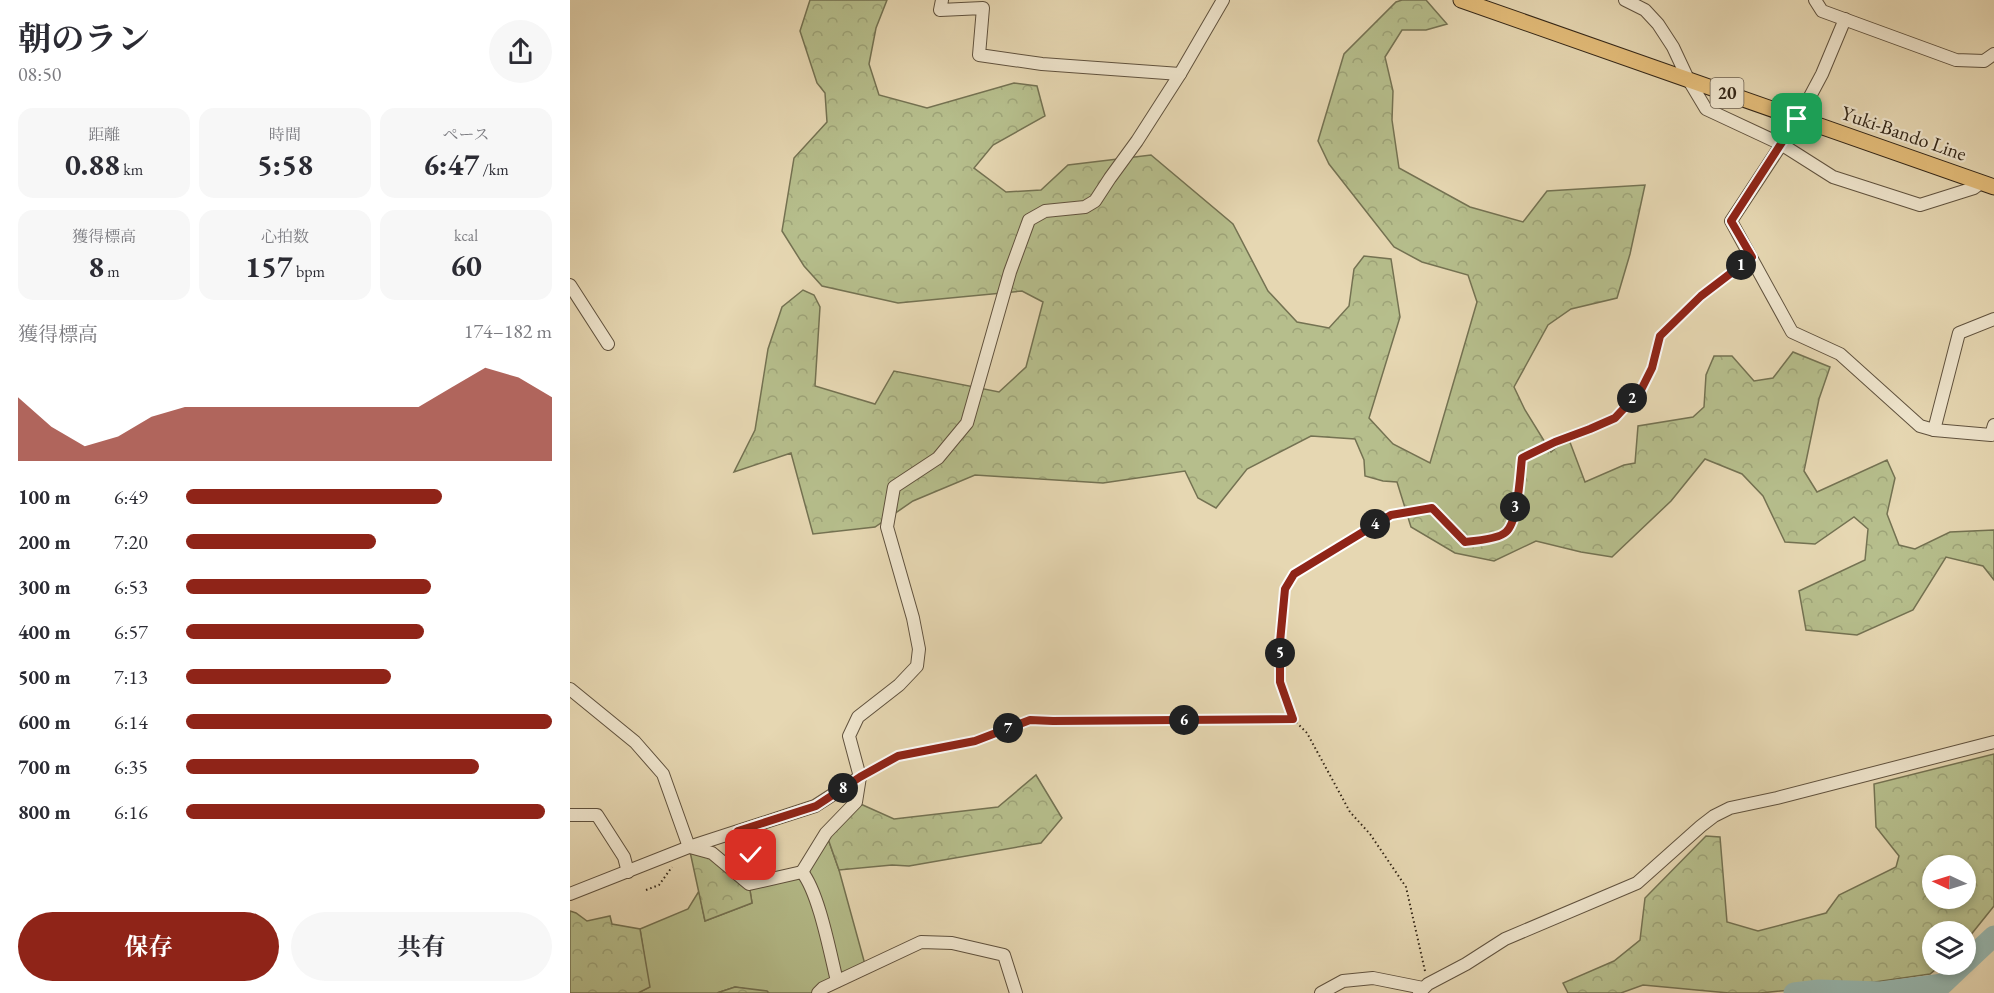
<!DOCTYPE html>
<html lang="ja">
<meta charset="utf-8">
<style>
body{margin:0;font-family:"EB Garamond","Noto Serif JP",serif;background:#f7f7f7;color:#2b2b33;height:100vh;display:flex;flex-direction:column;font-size:22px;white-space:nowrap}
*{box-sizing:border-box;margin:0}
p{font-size:20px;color:#7c7c81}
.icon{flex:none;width:33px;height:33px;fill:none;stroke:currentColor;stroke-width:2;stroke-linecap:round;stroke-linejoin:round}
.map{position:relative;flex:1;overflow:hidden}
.drawer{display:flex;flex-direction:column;background:#fff;width:570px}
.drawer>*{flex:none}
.needle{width:39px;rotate:274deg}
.buttons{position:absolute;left:1352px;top:855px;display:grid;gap:12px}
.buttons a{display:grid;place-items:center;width:54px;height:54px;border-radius:50%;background:#fff;box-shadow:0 3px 9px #0003;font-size:30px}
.pin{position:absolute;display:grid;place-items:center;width:51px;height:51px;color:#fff;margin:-26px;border-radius:12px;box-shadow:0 3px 9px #0006}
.km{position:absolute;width:30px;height:30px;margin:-15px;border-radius:50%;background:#222;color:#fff;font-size:16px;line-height:30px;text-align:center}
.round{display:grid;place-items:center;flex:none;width:63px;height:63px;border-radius:32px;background:#f7f7f7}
.summary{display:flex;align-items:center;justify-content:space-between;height:102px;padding:0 18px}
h1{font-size:33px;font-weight:700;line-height:45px}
.metrics{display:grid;grid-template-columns:repeat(3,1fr);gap:9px;height:102px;padding:6px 18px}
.metrics div{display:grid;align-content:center;border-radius:15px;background:#f7f7f7;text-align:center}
.metrics b{font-size:30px;font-weight:700}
.metrics small{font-size:16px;font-weight:400}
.metrics p{font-size:16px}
.chart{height:168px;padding:12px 18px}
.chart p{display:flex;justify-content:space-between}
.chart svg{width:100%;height:108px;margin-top:6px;fill:#8f2418;opacity:.7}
.cta{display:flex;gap:12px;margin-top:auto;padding:12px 18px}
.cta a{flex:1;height:69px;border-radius:36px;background:#8f2418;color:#fff;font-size:24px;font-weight:700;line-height:69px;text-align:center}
.cta a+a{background:#f7f7f7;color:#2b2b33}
ul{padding:0 18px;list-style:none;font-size:20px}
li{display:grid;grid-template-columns:96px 72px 1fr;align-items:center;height:45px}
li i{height:15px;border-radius:8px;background:#8f2418}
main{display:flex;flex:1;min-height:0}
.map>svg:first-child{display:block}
.grass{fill:#b6be8c;stroke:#747252;stroke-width:1.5}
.forest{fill:url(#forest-crowns);stroke:#747252;stroke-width:1.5;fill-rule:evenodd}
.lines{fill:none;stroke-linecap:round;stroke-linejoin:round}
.river{stroke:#97b8b1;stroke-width:21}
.minor-casing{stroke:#60523e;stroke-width:14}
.major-casing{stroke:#332617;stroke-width:17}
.path{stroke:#332617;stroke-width:2;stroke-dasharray:1.5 3;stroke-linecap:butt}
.minor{stroke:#efe5cd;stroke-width:12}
.major{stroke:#e3bc79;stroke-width:15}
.route-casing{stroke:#fff;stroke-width:12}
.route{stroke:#8f2418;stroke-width:8}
.labels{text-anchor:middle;stroke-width:4.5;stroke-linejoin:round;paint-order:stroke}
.shield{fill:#efe5cd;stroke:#6b5f4e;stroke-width:1.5}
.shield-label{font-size:18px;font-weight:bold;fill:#332617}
.street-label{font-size:20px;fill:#332617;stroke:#efe5cd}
</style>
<main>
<section class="drawer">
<div class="summary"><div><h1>朝のラン</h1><p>08:50</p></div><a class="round"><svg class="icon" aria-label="share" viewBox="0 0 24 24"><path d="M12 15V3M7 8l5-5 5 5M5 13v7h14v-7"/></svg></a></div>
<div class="metrics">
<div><p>距離</p><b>0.88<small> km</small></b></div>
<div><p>時間</p><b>5:58</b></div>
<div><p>ペース</p><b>6:47<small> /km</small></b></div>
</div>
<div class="metrics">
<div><p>獲得標高</p><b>8<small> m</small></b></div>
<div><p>心拍数</p><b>157<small> bpm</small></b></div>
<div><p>kcal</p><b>60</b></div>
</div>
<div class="chart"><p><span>獲得標高</span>174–182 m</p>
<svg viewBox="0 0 160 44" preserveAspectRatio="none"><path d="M0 44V18L10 30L20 38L30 34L40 26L50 22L60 22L70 22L80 22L90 22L100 22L110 22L120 22L130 14L140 6L150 10L160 18V44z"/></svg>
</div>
<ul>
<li><b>100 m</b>6:49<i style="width:70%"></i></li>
<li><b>200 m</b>7:20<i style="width:52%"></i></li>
<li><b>300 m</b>6:53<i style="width:67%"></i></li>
<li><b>400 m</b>6:57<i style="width:65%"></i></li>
<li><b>500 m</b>7:13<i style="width:56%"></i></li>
<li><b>600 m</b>6:14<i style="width:100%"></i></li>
<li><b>700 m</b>6:35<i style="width:80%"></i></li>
<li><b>800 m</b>6:16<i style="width:98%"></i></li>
</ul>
<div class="cta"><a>保存</a><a>共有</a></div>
</section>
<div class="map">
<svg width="1424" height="993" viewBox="0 0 1424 993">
<defs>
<pattern id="forest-crowns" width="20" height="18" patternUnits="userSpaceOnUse" patternTransform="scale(1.5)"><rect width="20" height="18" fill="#b6be8c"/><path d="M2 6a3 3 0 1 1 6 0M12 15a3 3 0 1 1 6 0" fill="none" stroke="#9da378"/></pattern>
</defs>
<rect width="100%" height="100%" fill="#e6d7b2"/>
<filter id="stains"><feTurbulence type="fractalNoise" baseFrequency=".00333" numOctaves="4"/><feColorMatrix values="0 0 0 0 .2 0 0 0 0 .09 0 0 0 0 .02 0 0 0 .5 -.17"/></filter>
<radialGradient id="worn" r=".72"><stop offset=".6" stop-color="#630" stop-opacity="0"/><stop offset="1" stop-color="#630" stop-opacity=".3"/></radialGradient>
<!-- grass -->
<path class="grass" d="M256 833 269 870 296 968 248 993H199L165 987 147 993H68L79 987 70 929 118 909 129 891 135 921 182 903 179 884 232 871Z"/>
<!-- forest -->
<g class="forest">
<path d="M240 0H317L306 28 299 64 309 95 357 108 444 83 467 86 475 116 423 145 404 168 436 192 471 190 498 165 581 155 663 224 698 291 727 322 759 328 779 306 784 269 794 256 821 259 830 317 799 418 823 444 860 463 907 302 898 275 852 262 824 247 759 164 748 141 774 54 826 2 832 0H856L877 24 856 30H832L815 57 823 91 822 120 829 168 900 207 953 222 977 191 1075 185 1060 254 1047 298 1001 309 978 325 944 387 955 410 981 452 998 437 1015 482 1054 465 1065 463 1068 426 1123 417 1134 407 1136 375 1144 356H1162L1184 381 1203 378 1223 352 1260 367 1249 399 1234 471 1247 492 1317 460 1325 478 1317 514 1329 545 1345 549 1380 532 1424 530V580L1413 566 1376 557 1343 610 1287 635 1236 630 1229 591 1295 560 1298 529 1284 517 1245 544 1215 542 1193 496 1172 474 1135 459 1101 501 1042 557 1011 552 966 541 924 561 885 553 841 527 827 482 813 481 795 476 794 460 785 439 741 436 677 469 646 508 628 498 615 471 533 483 405 475 343 501 305 527 243 534 221 453 164 472 185 430 198 349 212 307 233 290 244 295 250 307 245 386 305 404 324 371 429 392 456 367 473 302 452 291 328 303 252 286 234 266 212 231 224 158 257 122 255 93 247 83 230 31Z"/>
<path d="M1424 754V906L1395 942V932H1362V964L1371 965 1360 974 1305 982 1190 993H1159L1073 985 1051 993H998L993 983 1044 961 1070 940 1075 898 1136 836 1150 837 1157 922 1188 931 1256 913 1269 895 1326 867 1329 856 1306 827 1304 784ZM1362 866H1395V898H1362Z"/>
<path d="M466 775 492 818 471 843 339 866 322 865 269 870 256 833 286 802 324 819 428 807Z"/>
<path d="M119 847 142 853 179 884 182 903 135 921Z"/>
<path d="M0 911 6 913 17 921 40 916 42 924 70 929 80 987 68 993H0Z"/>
<path d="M165 987 197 991 199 993H147Z"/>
</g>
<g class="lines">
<!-- river -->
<g class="river">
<path d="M1395 963 1424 936"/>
<path d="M1224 993 1249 990 1311 992 1373 984 1394 964"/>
</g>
<defs>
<g id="minor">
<path d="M372 0 370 10 413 8 409 55 472 64 610 74"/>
<path d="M1055 0 1075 10 1088 24 1103 47 1118 79 1136 109 1211 144 1263 177 1350 205 1404 188 1412 182"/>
<path d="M1245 0 1252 11 1386 60 1414 61 1424 54"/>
<path d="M1275 19 1252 74 1228 119 1161 221 1222 332 1270 354 1350 426 1364 430 1421 435 1424 425"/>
<path d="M0 285 38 344"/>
<path d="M1364 430 1389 333 1424 319"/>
<path d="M0 689 65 742 93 774 119 847"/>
<path d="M0 815H27L54 857 58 872"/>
<path d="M120 847 142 853 179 884 232 872C249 893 260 953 267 981"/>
<path d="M232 872 256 833 286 802 290 777 279 736 288 717 329 685 347 666 349 649 343 618 317 527 324 487 368 458 397 423 440 272 459 220 475 211 515 207 525 201 540 178 567 141 610 74 653 0"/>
<path d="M0 894 119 847 245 806 290 777"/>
<path d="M248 993 253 988 351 942 382 943 434 955 446 993"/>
<path d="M751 993 773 981 803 978 853 988"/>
<path d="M849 993 858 984 896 964 935 939 1067 883 1131 826 1144 816 1160 808 1207 798 1424 742"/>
</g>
<path id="major" d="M891 0 1424 187"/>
</defs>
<!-- minor casing -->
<use href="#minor" class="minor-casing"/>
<!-- major casing -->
<use href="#major" class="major-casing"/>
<!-- path -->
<g class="path">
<path d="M300 771 328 756 405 741 460 719 483 721 723 719"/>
<path d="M172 842 181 855"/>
<path d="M76 890 89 885 102 867"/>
<path d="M855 971 836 887 800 834 780 812 737 733 723 719 710 682V643L715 589 724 574 821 515 862 508 895 541C905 541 929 539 936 532 948 522 950 475 952 458L985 442 1020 430 1045 418 1071 390 1081 368 1090 336 1131 296 1173 264"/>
</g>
<!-- minor -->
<use href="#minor" class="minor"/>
<!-- major -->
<use href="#major" class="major"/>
</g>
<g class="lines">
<defs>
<path id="route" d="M181 855 174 846 168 831 246 806 290 777 328 756 405 741 460 720 483 721 723 719 710 682V642L715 589 724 574 821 515 862 508 895 542C905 541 929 539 936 532 948 522 950 475 952 458L985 442 1020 429 1045 418 1071 390 1082 368 1090 336 1131 296 1182 257 1161 221 1227 119"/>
</defs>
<!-- route casing -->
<use href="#route" class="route-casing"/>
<!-- route -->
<use href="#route" class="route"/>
</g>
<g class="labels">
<!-- shield labels -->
<rect class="shield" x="1140.5" y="78" width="33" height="30" rx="4.5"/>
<g class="shield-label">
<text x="1157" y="99">20</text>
</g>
<!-- street labels -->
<g class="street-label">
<text transform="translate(1334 133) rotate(19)" y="7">Yuki-Bando Line</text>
</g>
</g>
<rect width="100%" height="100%" filter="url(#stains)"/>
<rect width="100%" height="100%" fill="url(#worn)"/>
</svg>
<div class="buttons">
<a><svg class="needle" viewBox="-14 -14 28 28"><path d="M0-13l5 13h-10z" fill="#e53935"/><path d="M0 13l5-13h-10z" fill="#7c7c81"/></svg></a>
<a><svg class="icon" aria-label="layers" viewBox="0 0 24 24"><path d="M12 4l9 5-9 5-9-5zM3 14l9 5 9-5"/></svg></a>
</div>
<div class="pin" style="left:1227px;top:119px;background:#1e9e55"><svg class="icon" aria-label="arrive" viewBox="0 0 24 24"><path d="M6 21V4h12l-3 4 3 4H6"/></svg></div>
<div class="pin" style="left:181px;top:855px;background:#d93025"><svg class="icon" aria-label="check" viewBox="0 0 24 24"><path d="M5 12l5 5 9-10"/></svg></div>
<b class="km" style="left:1171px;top:265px">1</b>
<b class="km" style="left:1062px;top:398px">2</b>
<b class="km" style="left:945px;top:507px">3</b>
<b class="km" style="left:805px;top:524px">4</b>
<b class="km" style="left:710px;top:653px">5</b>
<b class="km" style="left:614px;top:720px">6</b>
<b class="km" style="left:438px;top:728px">7</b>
<b class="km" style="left:273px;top:788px">8</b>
</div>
</main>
